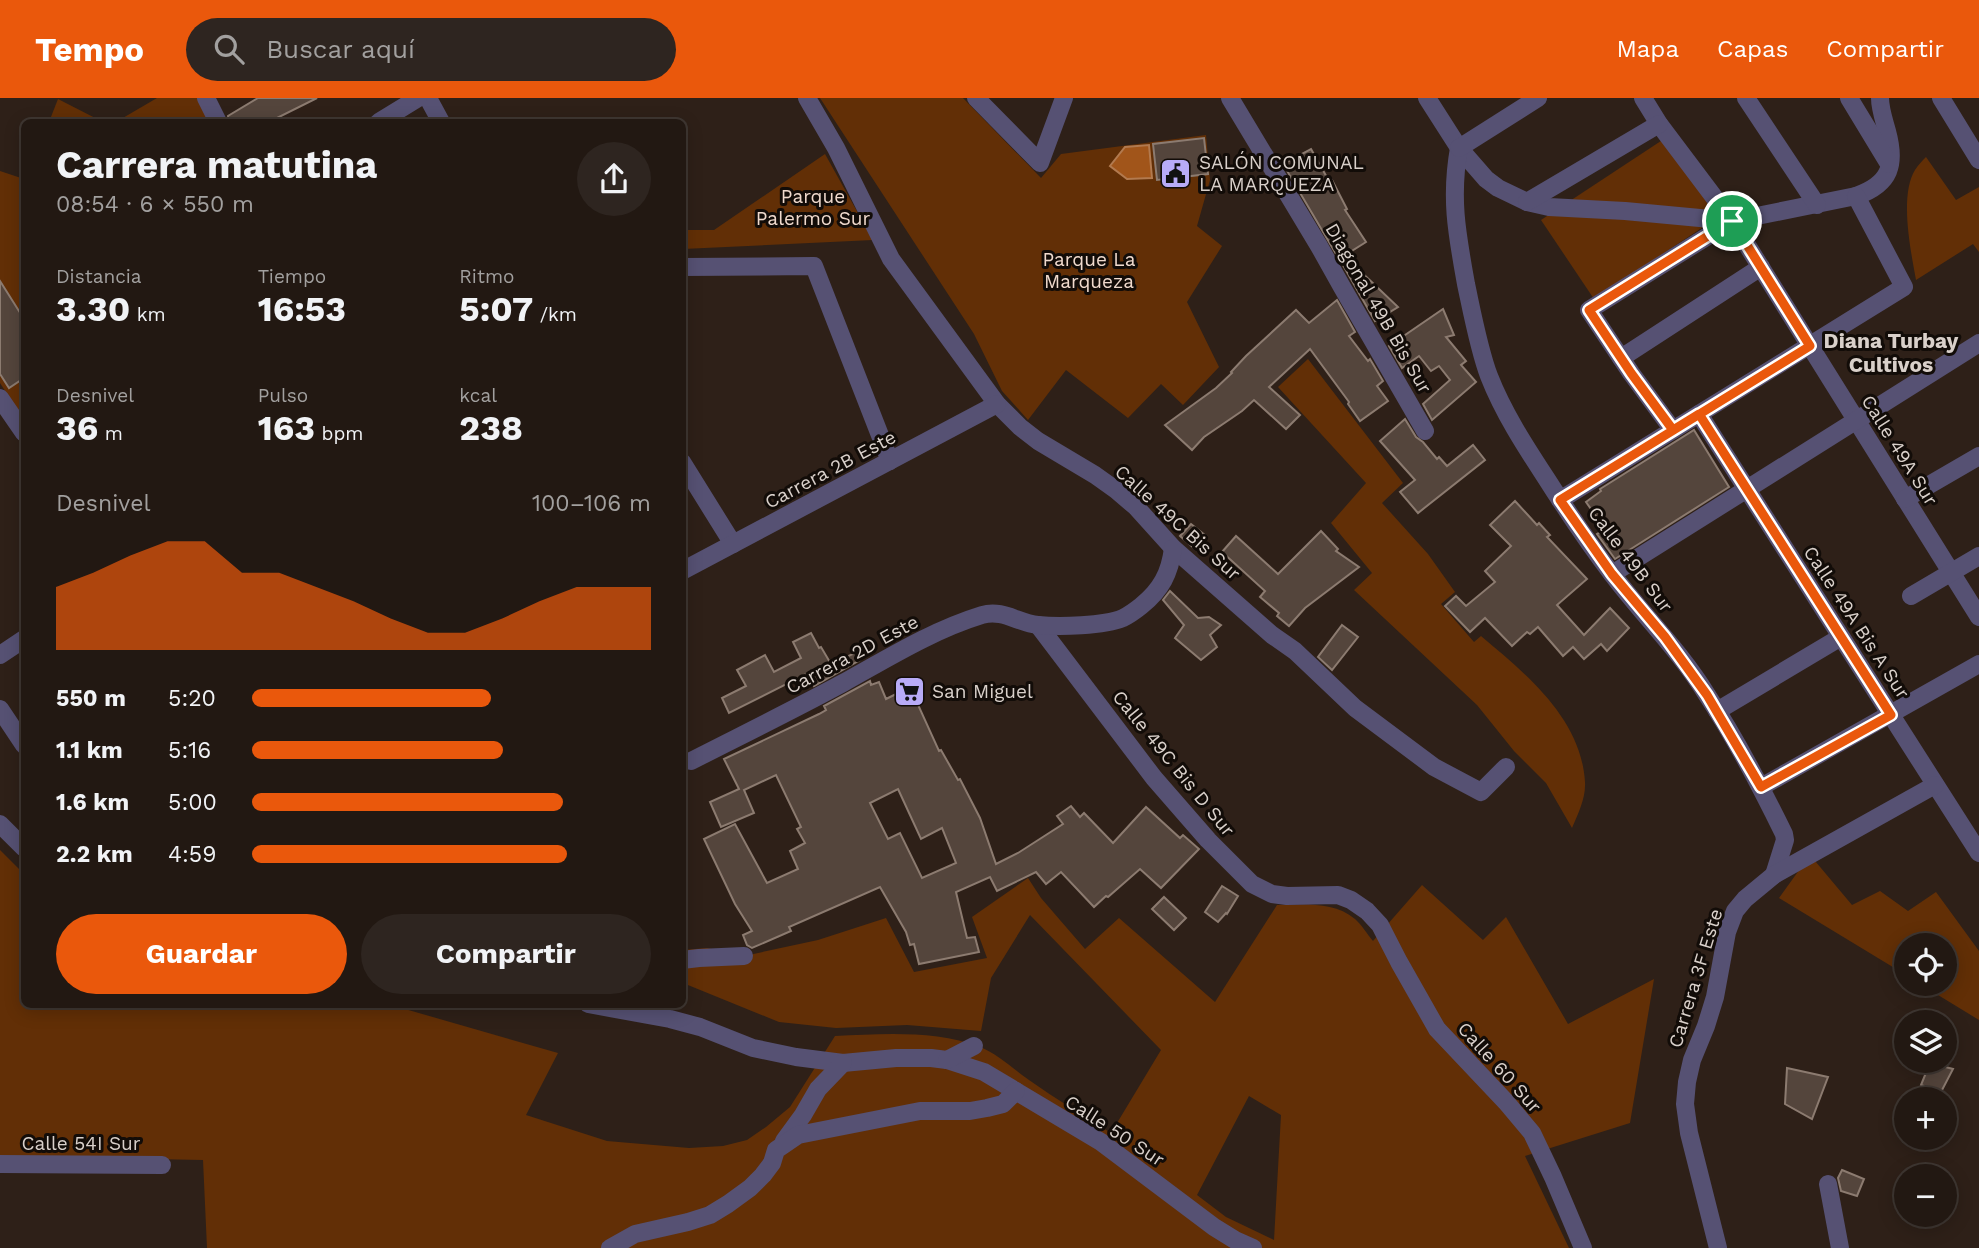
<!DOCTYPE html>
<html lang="es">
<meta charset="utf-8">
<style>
body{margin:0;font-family:"Work Sans",sans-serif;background:#2e2520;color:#f1f3f6;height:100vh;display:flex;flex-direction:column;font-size:26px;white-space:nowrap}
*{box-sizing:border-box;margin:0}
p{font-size:23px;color:#a2a09f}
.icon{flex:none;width:38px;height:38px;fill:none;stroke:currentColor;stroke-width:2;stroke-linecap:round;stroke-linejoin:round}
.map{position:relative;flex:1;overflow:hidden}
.details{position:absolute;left:21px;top:21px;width:665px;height:889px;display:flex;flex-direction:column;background:#221812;border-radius:10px;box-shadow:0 4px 18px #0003,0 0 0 2px #3f3732}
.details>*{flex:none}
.controls{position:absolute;left:1894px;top:835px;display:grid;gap:14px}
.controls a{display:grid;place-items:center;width:63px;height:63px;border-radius:50%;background:#221812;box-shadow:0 4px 18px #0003,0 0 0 2px #3f3732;font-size:35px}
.pin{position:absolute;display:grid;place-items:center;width:60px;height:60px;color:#fff;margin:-30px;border:4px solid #fff;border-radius:50%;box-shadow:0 2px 7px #0007}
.round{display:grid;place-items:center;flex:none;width:74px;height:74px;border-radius:37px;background:#2e2520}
.headline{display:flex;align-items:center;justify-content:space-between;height:119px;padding:0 35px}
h1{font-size:38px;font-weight:700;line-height:52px}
.metrics{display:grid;grid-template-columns:repeat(3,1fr);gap:10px;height:119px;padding:7px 35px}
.metrics div{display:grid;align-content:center}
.metrics b{font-size:35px;font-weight:700}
.metrics small{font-size:19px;font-weight:400}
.metrics p{font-size:19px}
.chart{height:196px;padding:14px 35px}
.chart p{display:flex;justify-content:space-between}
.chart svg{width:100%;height:126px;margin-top:7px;fill:#ea580c;opacity:.7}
.action{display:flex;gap:14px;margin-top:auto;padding:14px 35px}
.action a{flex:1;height:80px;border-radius:42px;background:#ea580c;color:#fff;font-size:28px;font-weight:700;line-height:80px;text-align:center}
.action a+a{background:#2e2520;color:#f1f3f6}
ul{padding:0 35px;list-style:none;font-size:23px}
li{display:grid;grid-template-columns:112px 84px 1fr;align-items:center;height:52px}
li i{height:18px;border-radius:9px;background:#ea580c}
header{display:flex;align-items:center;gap:42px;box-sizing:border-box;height:98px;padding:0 35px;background:#ea580c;color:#fff}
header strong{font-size:33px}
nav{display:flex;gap:38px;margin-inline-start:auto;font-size:24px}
.search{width:490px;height:63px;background:#2e2520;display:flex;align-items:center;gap:18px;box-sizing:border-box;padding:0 24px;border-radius:38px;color:#a2a09f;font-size:26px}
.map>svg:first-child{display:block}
.green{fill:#622f06;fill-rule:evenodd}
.water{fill:#a1551a;stroke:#b27a4f;stroke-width:2}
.building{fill:#54453c;stroke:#8c7b70;stroke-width:2;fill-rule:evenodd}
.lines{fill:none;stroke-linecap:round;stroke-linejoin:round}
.minor{stroke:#565173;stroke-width:18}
.route-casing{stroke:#fff;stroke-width:14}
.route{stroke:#ea580c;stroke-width:9}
.labels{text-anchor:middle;stroke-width:6;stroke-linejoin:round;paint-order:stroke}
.poi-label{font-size:19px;fill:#d9d0ca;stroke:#120c08;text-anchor:start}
.park-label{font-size:19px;fill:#f0dacd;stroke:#120c08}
.street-label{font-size:19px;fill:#d9d0ca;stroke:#120c08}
.neighbourhood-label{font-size:21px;font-weight:bold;fill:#d9d0ca;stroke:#120c08}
</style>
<header>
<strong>Tempo</strong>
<div class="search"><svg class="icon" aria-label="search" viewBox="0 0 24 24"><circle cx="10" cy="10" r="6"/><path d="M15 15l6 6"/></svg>Buscar aquí</div>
<nav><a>Mapa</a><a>Capas</a><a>Compartir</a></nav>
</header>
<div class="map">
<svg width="1979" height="1150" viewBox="0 0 1979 1150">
<rect width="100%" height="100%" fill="#2e2018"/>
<!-- green -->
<g class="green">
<path d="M157 0H199L209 24H116Z"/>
<path d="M820 0H963L1041 80 1061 56 1206 37 1210 82 1197 128 1222 148 1187 204 1219 269 1183 307 1161 286 1128 320 1066 272 1028 322 1002 293 974 236Z"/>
<path d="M58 1 103 24H49Z"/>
<path d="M1667 39 1720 118 1594 201 1541 122Z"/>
<path d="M825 56 873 142 683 151 682 132H714Z"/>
<path d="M1926 59 1956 102 1979 89V154L1973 146 1916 182C1911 154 1899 98 1915 72 1918 67 1922 63 1926 59Z"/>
<path d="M0 73 24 81V322L0 285Z"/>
<path d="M1308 261 1403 385 1382 405 1428 456 1455 494 1441 506 1474 544 1481 538C1526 576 1581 620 1585 684 1586 700 1578 716 1572 730L1546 685 1514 653 1477 607 1354 492 1372 475 1331 425 1366 385 1278 289Z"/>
<path d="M0 752 24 776V906L391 907 558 955 526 1017 607 1043 689 1050 723 1048 747 1042 766 1029 790 1009 835 938C883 936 935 932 980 949 996 955 1015 972 1029 982 1056 1001 1084 1018 1111 1035L1161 952 1030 817 991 880 981 933 907 927 836 930 779 924 683 885V852L707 850 744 858 818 842 886 820 914 874 987 860 972 819 1028 780 1041 800 1085 851 1119 820 1215 904 1277 807C1303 807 1333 803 1355 821 1362 827 1367 836 1373 843L1422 787 1483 842 1506 819 1568 926 1654 881 1630 1025 1525 1058 1569 1150H207L203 1062 0 1058ZM1249 998 1281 1017 1274 1142 1226 1119 1197 1097Z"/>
<path d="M1810 757 1852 807 1880 793 1908 813 1936 794 1979 853V922L1920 886H1944V847H1906V877L1779 800Z"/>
</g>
<!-- water -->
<path class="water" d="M1149 47 1152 80 1127 81 1110 68 1125 49Z"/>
<!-- building -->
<g class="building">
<path d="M258 0H317L269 24H229L228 18Z"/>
<path d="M1204 40 1208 76 1157 82 1153 46Z"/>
<path d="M1311 51 1329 83 1332 82 1347 111 1345 112 1366 144 1339 161 1283 66Z"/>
<path d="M1344 169 1357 170 1398 209 1375 223Z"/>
<path d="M0 183 24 221V280L9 290 0 276Z"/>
<path d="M1337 202 1355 234 1349 238 1368 263 1370 261 1383 283 1377 288 1388 303 1360 323 1348 306 1349 304 1310 251 1269 289 1300 317 1286 331 1254 302 1242 313 1204 339 1192 352 1165 327 1216 290 1232 275 1231 274 1246 258 1296 212 1309 225Z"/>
<path d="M1443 211 1454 237 1446 239 1466 263 1461 267 1476 284 1432 322 1423 306 1450 282 1439 268 1431 273 1419 258 1402 270 1389 248Z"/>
<path d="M1405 321 1416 339 1423 344 1437 361 1439 359 1447 368 1473 347 1485 362 1418 415 1400 394 1415 382 1380 343Z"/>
<path d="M1694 332 1729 389 1615 461 1597 436 1605 431 1586 404 1601 393 1600 391Z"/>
<path d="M1515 403 1537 427 1539 425 1550 437 1547 439 1587 481 1557 507 1584 537 1610 510 1629 530 1607 553 1601 546 1584 561 1573 549 1563 558 1538 529 1530 536 1527 534 1512 548 1485 520 1470 534 1445 508 1456 498 1466 508 1495 484 1485 473 1511 448 1490 427Z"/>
<path d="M1191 426 1206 438 1195 451 1180 438Z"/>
<path d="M1321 433 1338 451 1336 453 1359 469 1305 510 1289 528 1277 518 1279 515 1260 499 1265 493 1222 454 1236 438 1278 476Z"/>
<path d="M1170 493 1198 520 1209 519 1221 527 1210 537 1217 549 1201 562 1175 540 1184 527 1163 502Z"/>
<path d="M1342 527 1358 539 1332 572 1318 559Z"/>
<path d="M811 535 819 550 821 549 831 566 857 554 860 562 814 588 808 575 729 615 722 600 746 588 737 572 765 557 774 574 801 560 793 544Z"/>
<path d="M870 583 871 587 879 584 886 601 910 589 939 653 941 652 958 682 960 681 980 720 996 766 1018 755 1063 726 1057 718 1071 708 1080 719 1084 715 1113 745 1146 709 1180 740 1183 737 1199 751 1161 790 1140 771 1108 799 1106 798 1094 809 1061 774 1046 786 1036 774 997 793 990 779 956 794 967 840 975 839 979 854 919 866 914 846 910 847 906 834 880 789 789 829 791 833 752 850 747 847 743 837 752 833 735 806 704 741 735 726 767 785 798 771 790 753 805 745 797 731 801 729 776 677 744 692 754 715 721 729 710 704 739 691 724 661 819 616 826 612 824 608ZM898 691 921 741 942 730 956 765 922 780 900 735 888 741 870 705Z"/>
<path d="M1222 788 1238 798 1227 816 1226 815 1218 824 1205 814Z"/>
<path d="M1164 799 1186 820 1174 832 1152 811Z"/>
<path d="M1930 965 1953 971 1941 994 1921 987Z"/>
<path d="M1787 970 1828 979 1812 1021 1785 1006Z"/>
<path d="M1842 1072 1864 1081 1857 1098 1841 1093 1838 1080Z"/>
</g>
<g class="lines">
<!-- minor -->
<g class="minor">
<path d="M206 0 218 24"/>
<path d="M428 0 441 24"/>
<path d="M807 0 836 50 891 161 997 306 1020 329 1038 343 1095 377 1116 392 1136 409 1173 450 1272 537 1295 553 1355 610 1434 669 1481 694 1506 669"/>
<path d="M976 0 1040 65 1064 0"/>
<path d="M1230 0 1319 148 1342 189 1425 333"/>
<path d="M1427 0 1459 50 1486 81 1498 90 1527 104 1549 109 1625 113 1732 123 1856 98C1891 86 1896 66 1887 33 1884 22 1880 11 1880 0"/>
<path d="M1643 0 1659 26 1732 123 1979 519"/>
<path d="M1746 0 1817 107"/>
<path d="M1849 0 1889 66"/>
<path d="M1941 0 1979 62"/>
<path d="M379 24 418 0"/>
<path d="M1459 50C1450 100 1457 136 1466 186 1472 214 1479 252 1489 278 1503 314 1525 348 1546 380 1567 413 1589 446 1612 476 1643 517 1680 553 1707 597 1736 641 1761 689 1784 736L1785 742 1774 777"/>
<path d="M1459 50 1538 0"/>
<path d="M1527 104 1659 26"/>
<path d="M682 169 814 168 890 363"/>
<path d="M1621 260 1761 169"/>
<path d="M0 300 24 335"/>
<path d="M1699 316 1979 755"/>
<path d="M1673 332 1631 275 1589 212 1732 123"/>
<path d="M682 364 733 446"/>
<path d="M1905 401 1979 358"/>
<path d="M1560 402 1904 189 1856 98"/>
<path d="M682 473 997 306"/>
<path d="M1612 476 1979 245"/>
<path d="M1911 498 1979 458"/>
<path d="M1038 527 1154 680 1208 742 1252 786 1272 796 1287 798 1338 797 1351 802 1367 813 1380 827 1399 864 1437 931 1506 1004 1532 1035 1553 1079 1583 1150"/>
<path d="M0 557 24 541"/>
<path d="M0 611 24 647"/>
<path d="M1717 613 1841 539"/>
<path d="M691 663C742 637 793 612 843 585 888 560 933 532 982 517 1003 511 1018 525 1038 527 1059 529 1104 528 1123 520 1129 517 1136 512 1141 508 1161 492 1170 475 1173 450"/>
<path d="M1761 689 1979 566"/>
<path d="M0 726 24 750"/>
<path d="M682 862 699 860 744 858"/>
<path d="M588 906 670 921 700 929 753 950 796 959 843 965 896 960H931L947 962 984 974 1101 1044 1214 1129 1235 1142 1253 1150"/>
<path d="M947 962 974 948"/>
<path d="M784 1043 803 1017 818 991 843 965"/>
<path d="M0 1066 162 1067"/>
<path d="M1828 1086 1840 1150"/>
<path d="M610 1150 635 1136 688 1124 710 1117 728 1106 750 1090 763 1077 772 1065 776 1052 798 1037 920 1013H970L987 1010 1003 1006 1016 993"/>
<path d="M1718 1150 1689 1035 1685 1006 1687 984 1692 962 1706 928 1715 899 1727 834 1735 813 1745 801 1774 777 1935 687"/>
</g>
</g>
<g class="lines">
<defs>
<path id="route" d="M1732 123 1810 248 1560 402 1612 476 1665 539 1707 597 1761 689 1891 617 1699 316 1673 332 1631 275 1589 212 1732 123"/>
</defs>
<!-- route casing -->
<use href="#route" class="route-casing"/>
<!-- route -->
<use href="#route" class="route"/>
</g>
<!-- icons -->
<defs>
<symbol id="civic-square" viewBox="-11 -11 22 22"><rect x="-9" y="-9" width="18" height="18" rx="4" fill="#b8abf7" stroke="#120c08"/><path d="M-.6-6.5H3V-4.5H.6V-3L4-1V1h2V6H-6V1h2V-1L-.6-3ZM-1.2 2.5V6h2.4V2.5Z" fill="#111"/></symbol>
<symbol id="supermarket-square" viewBox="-11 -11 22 22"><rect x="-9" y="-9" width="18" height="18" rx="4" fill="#b8abf7" stroke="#120c08"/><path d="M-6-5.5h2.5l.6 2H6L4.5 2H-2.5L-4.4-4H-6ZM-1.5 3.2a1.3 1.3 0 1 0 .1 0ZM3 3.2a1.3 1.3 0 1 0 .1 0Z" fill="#111"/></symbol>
</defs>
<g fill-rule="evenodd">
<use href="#civic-square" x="1158" y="58" width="35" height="35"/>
<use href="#supermarket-square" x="892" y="576" width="35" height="35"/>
</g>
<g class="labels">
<!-- poi labels -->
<g class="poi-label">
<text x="1199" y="71">SALÓN COMUNAL<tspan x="1199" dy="22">LA MARQUEZA</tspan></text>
<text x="932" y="600">San Miguel</text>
</g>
<!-- park labels -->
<g class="park-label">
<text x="813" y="105">Parque<tspan x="813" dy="22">Palermo Sur</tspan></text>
<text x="1089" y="168">Parque La<tspan x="1089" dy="22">Marqueza</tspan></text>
</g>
<!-- street labels -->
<g class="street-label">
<text transform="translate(1379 210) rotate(60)" y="7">Diagonal 49B Bis Sur</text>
<text transform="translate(1900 352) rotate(58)" y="7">Calle 49A Sur</text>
<text transform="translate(830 371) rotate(-28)" y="7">Carrera 2B Este</text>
<text transform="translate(1178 424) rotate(42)" y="7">Calle 49C Bis Sur</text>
<text transform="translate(1631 461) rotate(53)" y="7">Calle 49B Sur</text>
<text transform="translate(1857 524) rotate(57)" y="7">Calle 49A Bis A Sur</text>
<text transform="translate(852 556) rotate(-28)" y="7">Carrera 2D Este</text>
<text transform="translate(1174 665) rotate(51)" y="7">Calle 49C Bis D Sur</text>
<text transform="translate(1695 880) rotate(-73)" y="7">Carrera 3F Este</text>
<text transform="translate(1500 969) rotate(48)" y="7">Calle 60 Sur</text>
<text transform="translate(1115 1032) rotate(33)" y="7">Calle 50 Sur</text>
<text x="81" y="1052">Calle 54I Sur</text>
</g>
<!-- neighbourhood labels -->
<g class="neighbourhood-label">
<text x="1891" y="250">Diana Turbay<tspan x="1891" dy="24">Cultivos</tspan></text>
</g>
</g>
</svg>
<div class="controls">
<a><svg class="icon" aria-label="locate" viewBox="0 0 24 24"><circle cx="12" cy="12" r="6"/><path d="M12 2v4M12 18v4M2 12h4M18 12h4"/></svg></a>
<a><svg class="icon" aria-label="layers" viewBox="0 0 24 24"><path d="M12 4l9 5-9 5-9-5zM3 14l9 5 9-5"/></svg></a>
<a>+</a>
<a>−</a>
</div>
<div class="pin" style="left:1732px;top:123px;background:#1e9e55"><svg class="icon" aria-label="arrive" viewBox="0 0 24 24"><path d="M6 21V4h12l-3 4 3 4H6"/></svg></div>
<section class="details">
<div class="headline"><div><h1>Carrera matutina</h1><p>08:54 · 6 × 550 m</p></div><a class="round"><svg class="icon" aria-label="share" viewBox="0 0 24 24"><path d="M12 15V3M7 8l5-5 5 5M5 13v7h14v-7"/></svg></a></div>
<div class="metrics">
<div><p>Distancia</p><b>3.30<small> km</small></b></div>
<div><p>Tiempo</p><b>16:53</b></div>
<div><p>Ritmo</p><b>5:07<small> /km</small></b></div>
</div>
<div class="metrics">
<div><p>Desnivel</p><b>36<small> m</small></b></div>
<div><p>Pulso</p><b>163<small> bpm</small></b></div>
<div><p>kcal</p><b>238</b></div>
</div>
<div class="chart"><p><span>Desnivel</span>100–106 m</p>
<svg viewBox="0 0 160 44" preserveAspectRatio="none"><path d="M0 44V22L10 17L20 11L30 6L40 6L50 17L60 17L70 22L80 27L90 33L100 38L110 38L120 33L130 27L140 22L150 22L160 22V44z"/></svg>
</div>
<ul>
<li><b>550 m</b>5:20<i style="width:60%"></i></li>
<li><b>1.1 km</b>5:16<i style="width:63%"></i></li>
<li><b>1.6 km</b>5:00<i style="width:78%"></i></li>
<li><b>2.2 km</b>4:59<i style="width:79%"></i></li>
</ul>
<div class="action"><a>Guardar</a><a>Compartir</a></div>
</section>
</div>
